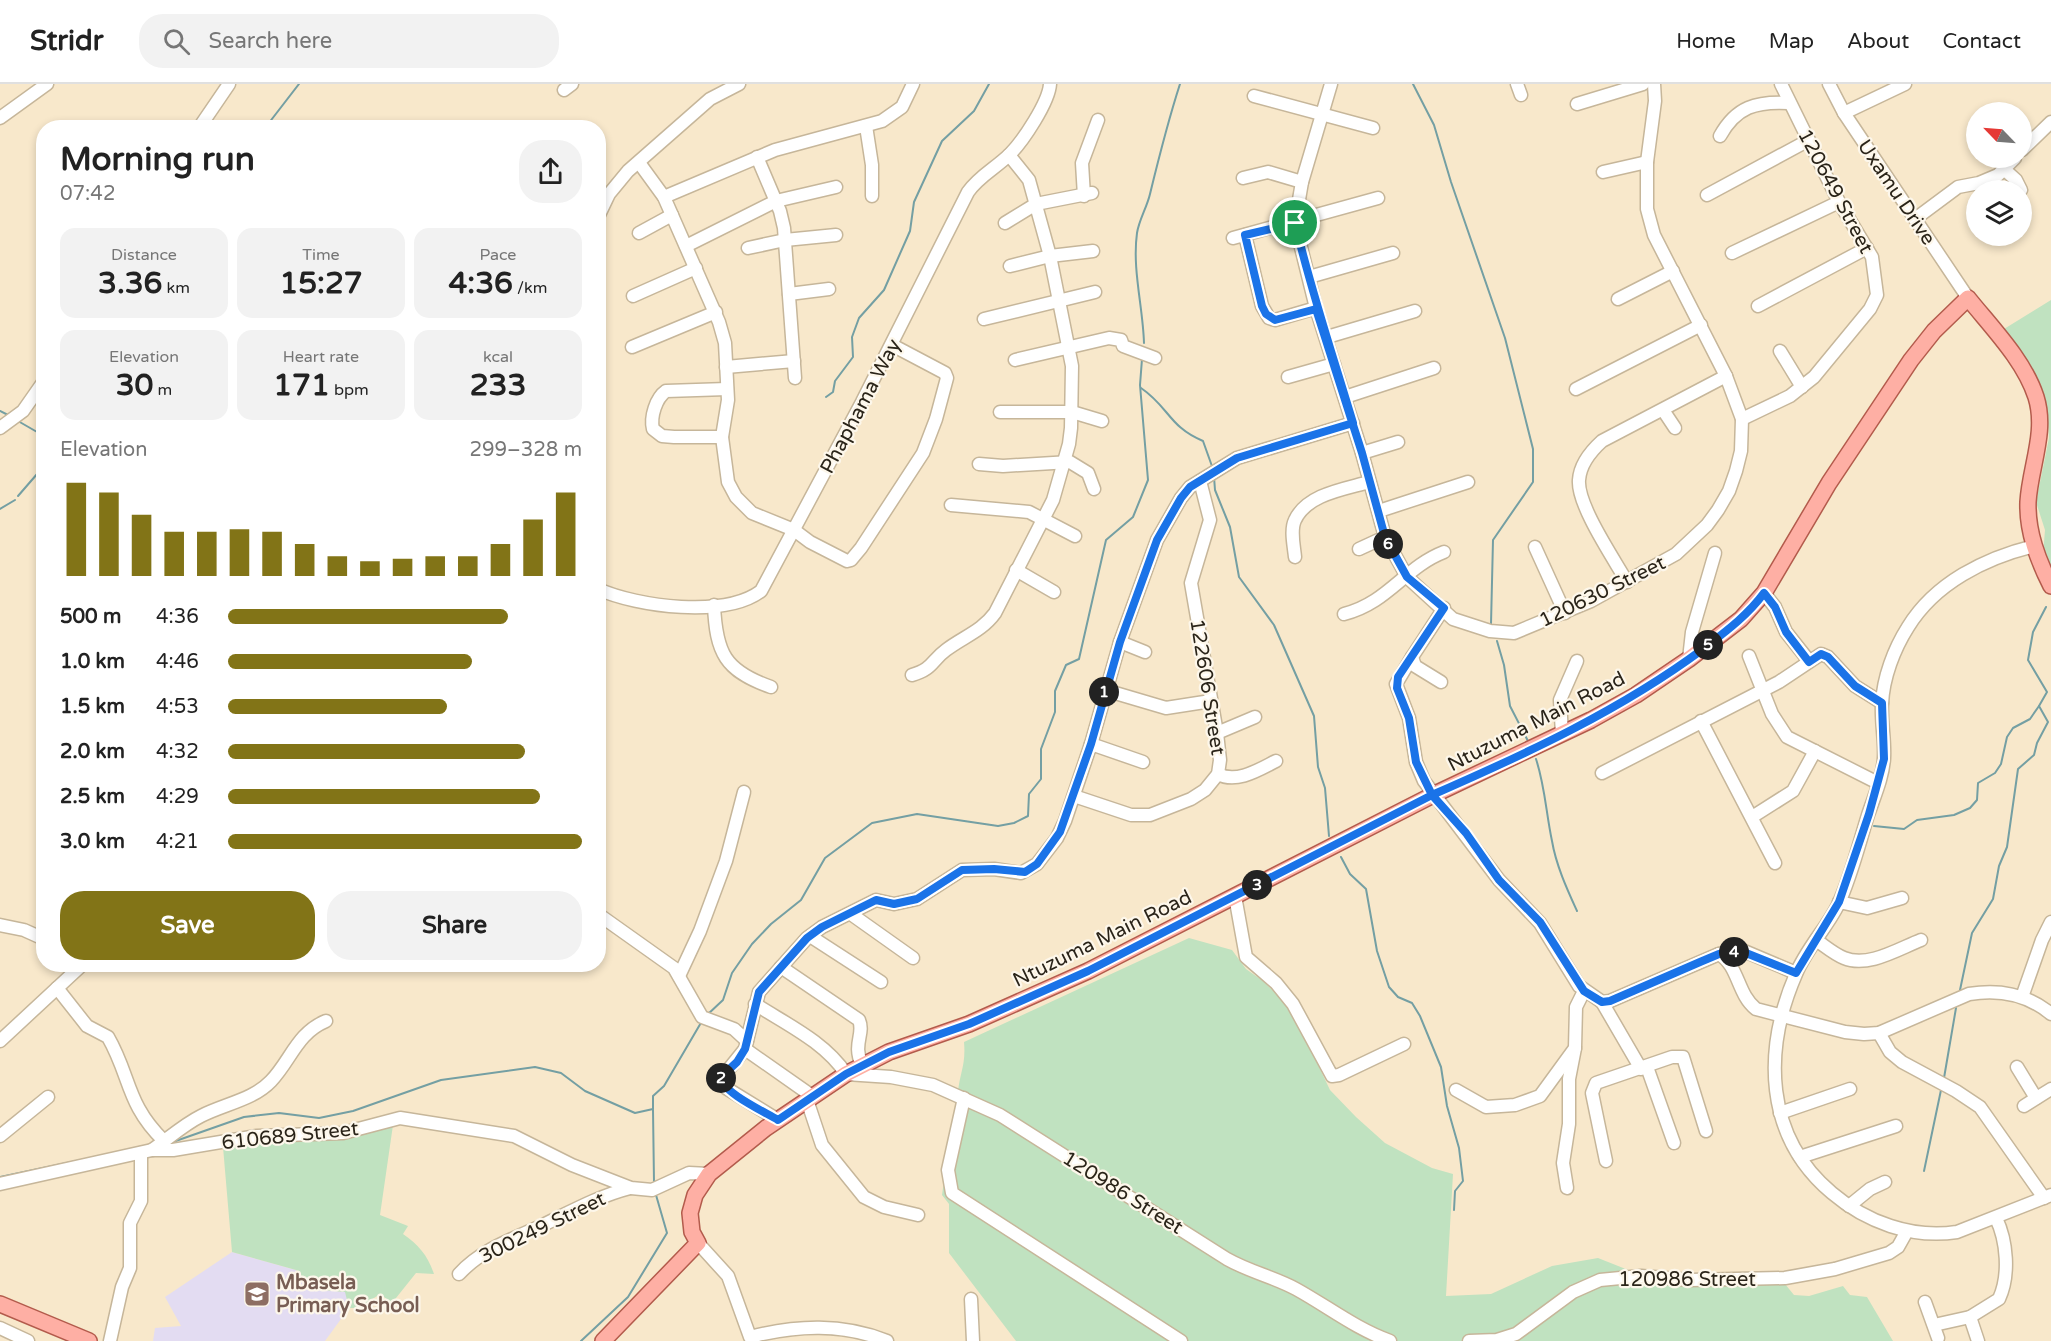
<!DOCTYPE html>
<meta charset="utf-8">
<style>
body{margin:0;font-family:"Varela Round",sans-serif;background:#f2f2f2;color:#222;height:100vh;display:flex;flex-direction:column;font-size:22px;white-space:nowrap}
*{box-sizing:border-box;margin:0}
p{font-size:20px;color:#767676}
.icon{flex:none;width:33px;height:33px;fill:none;stroke:currentColor;stroke-width:2;stroke-linecap:round;stroke-linejoin:round}
.map{position:relative;flex:1;overflow:hidden}
.drawer{position:absolute;left:36px;top:36px;width:570px;height:852px;display:flex;flex-direction:column;background:#fff;border-radius:24px;box-shadow:0 3px 9px #0003}
.drawer>*{flex:none}
.needle{width:39px;rotate:295deg}
.controls{position:absolute;left:1966px;top:18px;display:grid;gap:12px}
.controls a{display:grid;place-items:center;width:66px;height:66px;border-radius:50%;background:#fff;box-shadow:0 3px 9px #0003;font-size:30px}
.pin{position:absolute;display:grid;place-items:center;width:51px;height:51px;color:#fff;margin:-26px;border:3px solid #fff;border-radius:50%;box-shadow:0 2px 6px #0007}
.km{position:absolute;width:30px;height:30px;margin:-15px;border-radius:50%;background:#222;color:#fff;font-size:16px;line-height:30px;text-align:center}
.round{display:grid;place-items:center;flex:none;width:63px;height:63px;border-radius:24px;background:#f2f2f2}
.headline{display:flex;align-items:center;justify-content:space-between;height:102px;padding:0 24px}
h1{font-size:33px;font-weight:800;line-height:45px}
.metrics{display:grid;grid-template-columns:repeat(3,1fr);gap:9px;height:102px;padding:6px 24px}
.metrics div{display:grid;align-content:center;border-radius:15px;background:#f2f2f2;text-align:center}
.metrics b{font-size:30px;font-weight:800}
.metrics small{font-size:16px;font-weight:400}
.metrics p{font-size:16px}
.chart{height:168px;padding:12px 24px}
.chart p{display:flex;justify-content:space-between}
.chart svg{width:100%;height:108px;margin-top:6px;stroke:#827417;stroke-width:6}
.button{display:flex;gap:12px;margin-top:auto;padding:12px 24px}
.button a{flex:1;height:69px;border-radius:24px;background:#827417;color:#fff;font-size:24px;font-weight:800;line-height:69px;text-align:center}
.button a+a{background:#f2f2f2;color:#222}
ul{padding:0 24px;list-style:none;font-size:20px}
li{display:grid;grid-template-columns:96px 72px 1fr;align-items:center;height:45px}
li i{height:15px;border-radius:8px;background:#827417}
header{display:flex;align-items:center;gap:36px;box-sizing:border-box;height:84px;padding:0 30px;background:#fff;border-bottom:2px solid #e0e0e0}
header strong{font-size:28px}
nav{display:flex;gap:33px;margin-inline-start:auto;font-size:21px}
.search{width:420px;height:54px;background:#f2f2f2;display:flex;align-items:center;gap:15px;box-sizing:border-box;padding:0 21px;border-radius:24px;color:#767676;font-size:22px}
.map>svg:first-child{display:block}
.education{fill:#e3dcf2}
.green{fill:#c0e2c0}
.lines{fill:none;stroke-linecap:round;stroke-linejoin:round}
.stream{stroke:#749fa3;stroke-width:2}
.minor-casing{stroke:#c6b69a;stroke-width:15}
.major-casing{stroke:#b35b4c;stroke-width:18}
.minor{stroke:#fff;stroke-width:12}
.major{stroke:#feafa4;stroke-width:15}
.route-casing{stroke:#fff;stroke-width:12}
.route{stroke:#1a73e8;stroke-width:8}
.labels{text-anchor:middle;stroke-width:4.5;stroke-linejoin:round;paint-order:stroke}
.street-label{font-size:20px;fill:#2a2419;stroke:#fdf7eb}
.education-label{font-size:20px;font-weight:bold;fill:#785e54;stroke:#fdf7eb;text-anchor:start}
</style>
<header>
<strong>Stridr</strong>
<div class="search"><svg class="icon" aria-label="search" viewBox="0 0 24 24"><circle cx="10" cy="10" r="6"/><path d="M15 15l6 6"/></svg>Search here</div>
<nav><a>Home</a><a>Map</a><a>About</a><a>Contact</a></nav>
</header>
<div class="map">
<svg width="2051" height="1257" viewBox="0 0 2051 1257">
<rect width="100%" height="100%" fill="#f8e8cb"/>
<!-- education -->
<path class="education" d="M232 1168 296 1186 314 1205 346 1208 349 1224 325 1257H153L155 1244 181 1242 165 1213Z"/>
<!-- green -->
<g class="green">
<path d="M2051 216V485L2043 470 2045 446 2036 418 2049 354 2047 325 2037 297 2004 245Z"/>
<path d="M1189 854 1232 866 1246 885 1263 897 1291 924 1330 1006 1356 1033 1385 1059 1432 1084 1453 1090 1446 1212 1491 1210 1552 1182 1598 1174 1656 1197 1785 1200 1794 1211 1809 1212 1843 1202 1850 1211 1867 1213 1893 1257H1016L949 1169V1120L942 1111C947 1076 954 1043 958 1008 960 988 966 981 964 958Z"/>
<path d="M393 1041 380 1131 408 1142 403 1150C419 1161 428 1172 434 1190L416 1189 392 1219 380 1210 359 1224H349L345 1208 314 1205 296 1186 232 1168 223 1063Z"/>
</g>
<g class="lines">
<!-- stream -->
<g class="stream">
<path d="M1413 0 1434 41 1451 98 1505 254 1533 365V398L1493 456 1491 540"/>
<path d="M265 44 299 0"/>
<path d="M1144 259C1143 223 1132 185 1137 149 1139 136 1147 123 1150 110 1159 73 1168 37 1180 0"/>
<path d="M1141 304C1169 323 1169 343 1203 357L1213 385"/>
<path d="M826 313 833 308 835 297 853 273 852 253 859 234 884 206 910 147 914 118 942 57 974 27 989 0"/>
<path d="M0 327 8 331"/>
<path d="M18 337 44 352"/>
<path d="M1214 393 1215 406 1230 443 1239 493 1274 541 1314 632 1318 683 1325 704 1329 752"/>
<path d="M18 412 44 382"/>
<path d="M0 425 15 416"/>
<path d="M1497 557 1504 581 1510 622 1529 659"/>
<path d="M1536 675C1545 702 1546 729 1552 757 1556 781 1567 805 1577 827"/>
<path d="M1874 742 1904 745 1917 736 1954 731 1970 724 1977 716 1978 699 1995 689 2001 680 2007 653 2013 644 2030 635 2039 622"/>
<path d="M1341 773 1350 790 1366 805 1377 867 1389 903 1398 913 1412 919 1420 932 1441 983 1447 1022 1459 1064 1463 1097 1455 1107 1454 1126"/>
<path d="M1960 906 1972 849 1993 815 1999 782 2007 763 2018 685 2034 671 2037 659 2048 638 2039 622 2047 608 2028 576 2033 548 2046 523"/>
<path d="M707 931 723 916 732 889 752 860 771 840 801 816 825 774 872 739 917 730 998 742 1014 739 1028 732 1029 710 1041 695V665L1055 628V607L1066 581 1079 575 1106 456 1133 433 1148 396 1140 301 1142 275"/>
<path d="M1944 994 1956 924"/>
<path d="M653 1026 654 1098"/>
<path d="M170 1059 244 1033 279 1029 319 1034 353 1027 441 996 535 983 561 989 585 1007 635 1029 653 1025V1012L664 1002 702 937"/>
<path d="M1924 1087 1941 1006"/>
<path d="M0 1093 152 1061"/>
<path d="M581 1257 628 1213 667 1149 656 1111"/>
</g>
<defs>
<g id="minor">
<path d="M1331 0 1302 98 1295 139 1316 224 1362 369 1385 453 1407 493 1453 535 1490 547 1514 549 1591 517 1676 470 1707 441 1718 426 1729 407 1736 387 1741 367 1742 335 1726 292 1654 151 1647 125V78L1655 17 1654 0"/>
<path d="M1517 0 1521 11"/>
<path d="M1829 0 1844 29 1968 214"/>
<path d="M564 6 572 0"/>
<path d="M1254 12 1373 44"/>
<path d="M1577 20 1643 0"/>
<path d="M1844 29 1905 0"/>
<path d="M0 34 47 0"/>
<path d="M866 42 872 81V112"/>
<path d="M199 44 229 0"/>
<path d="M1720 52C1736 23 1756 17 1789 19"/>
<path d="M2022 66 2051 38"/>
<path d="M757 73 780 127 784 144 795 294"/>
<path d="M640 80 664 113 719 238 725 259 728 316 722 353 728 398 736 413 752 429 794 446 810 458 847 477 851 476 861 464 923 369 936 335 947 294 945 289 892 261"/>
<path d="M2005 86 2016 96 2021 106"/>
<path d="M1603 88 1647 78"/>
<path d="M1243 94 1268 88 1302 98"/>
<path d="M1707 111 1809 56"/>
<path d="M1084 112 1082 79 1098 36"/>
<path d="M664 113 775 66 882 37 902 23 913 0"/>
<path d="M598 133 609 110 628 87 710 15 739 0"/>
<path d="M1915 135 1958 103 1979 99 1998 91 2015 74"/>
<path d="M1005 139 1036 120 1092 109"/>
<path d="M639 149 672 131"/>
<path d="M1245 151 1262 222 1269 234 1275 236 1316 224"/>
<path d="M1233 154 1378 114"/>
<path d="M686 162 776 117 836 103"/>
<path d="M748 164 785 156 836 151"/>
<path d="M1732 169 1839 118"/>
<path d="M1010 182 1050 172 1093 167"/>
<path d="M1309 193 1393 169"/>
<path d="M789 210 829 205"/>
<path d="M633 212 696 184"/>
<path d="M1618 215 1673 187"/>
<path d="M1758 222 1867 164"/>
<path d="M984 235 1095 208"/>
<path d="M1327 253 1415 227"/>
<path d="M632 263 716 228"/>
<path d="M1780 267 1802 303"/>
<path d="M1015 276 1109 254 1121 256 1123 262 1155 274"/>
<path d="M726 283 794 277"/>
<path d="M1288 293 1334 280"/>
<path d="M1576 305 1701 241"/>
<path d="M1345 313 1434 284"/>
<path d="M1663 326 1675 344"/>
<path d="M1000 328H1072L1102 337"/>
<path d="M1742 335 1790 312 1814 293 1870 225 1877 211 1872 173 1839 118 1781 0"/>
<path d="M0 344 23 327 44 297"/>
<path d="M722 353H674L662 352 653 345C650 333 656 314 666 307L727 305"/>
<path d="M1362 369 1398 358"/>
<path d="M979 380 1003 382 1070 378 1088 389 1094 405"/>
<path d="M951 421 1029 428 1075 452"/>
<path d="M1379 427 1468 398"/>
<path d="M2034 462C1985 474 1935 499 1908 543 1894 565 1883 594 1882 620 1881 638 1885 656 1884 674 1883 693 1874 713 1868 731 1859 760 1851 793 1838 821 1826 845 1806 865 1796 890 1763 966 1764 1052 1832 1109 1866 1138 1912 1155 1957 1148L2051 1111"/>
<path d="M1535 463 1565 529"/>
<path d="M1359 465 1385 453"/>
<path d="M1295 473C1294 462 1290 446 1295 436 1307 410 1345 405 1369 398"/>
<path d="M1016 486 1054 508"/>
<path d="M1627 498C1614 475 1577 421 1579 396 1580 381 1591 367 1602 357L1726 292"/>
<path d="M598 505C638 523 725 534 761 507L862 318 968 108C979 92 996 84 1010 70 1023 57 1049 18 1050 0"/>
<path d="M1764 509 1775 523 1786 548 1809 577"/>
<path d="M714 521C716 569 725 587 771 603"/>
<path d="M1344 530C1388 519 1405 483 1444 468"/>
<path d="M1120 558 1145 568"/>
<path d="M1749 572 1772 630 1787 653 1878 699"/>
<path d="M1412 573 1396 600 1409 634 1416 678 1424 697 1499 796 1540 839 1579 902 1602 918 1610 917 1719 870C1739 882 1737 910 1756 925L1845 948 1864 950 1879 949 1969 910C1999 905 2027 910 2051 930"/>
<path d="M1689 575 1692 548 1715 469"/>
<path d="M912 591C933 585 931 577 946 566 963 553 982 547 995 529L1053 416 1069 360 1071 344 1072 282 1050 172 1029 96 1009 71"/>
<path d="M1441 598 1415 582 1412 573 1444 524"/>
<path d="M1105 606 1166 624 1211 617"/>
<path d="M1701 637 1775 779"/>
<path d="M1217 649 1255 633"/>
<path d="M1562 650 1560 616 1577 577"/>
<path d="M1091 660 1143 678"/>
<path d="M1602 689 1779 598 1821 570 1828 573 1855 602 1882 619"/>
<path d="M1218 690C1237 700 1260 685 1276 677"/>
<path d="M1074 712 1131 731H1150L1191 715 1205 706 1218 690 1220 676 1217 649 1191 499 1210 436 1200 397"/>
<path d="M1752 733 1793 707 1815 667"/>
<path d="M1235 812 1246 873 1276 899 1293 920 1332 992 1339 991 1404 960"/>
<path d="M1839 818 1867 824 1902 814"/>
<path d="M598 830 674 884 702 933 734 945 747 957"/>
<path d="M851 830 913 874"/>
<path d="M0 841 24 846 44 855"/>
<path d="M810 852 881 898"/>
<path d="M1816 856C1825 862 1834 870 1844 874 1868 884 1898 865 1921 856"/>
<path d="M1719 870 1744 867 1796 889"/>
<path d="M781 883 859 936C865 950 852 960 862 981"/>
<path d="M679 892 700 847 726 777 744 708"/>
<path d="M57 904 87 942 108 953C131 993 126 1020 164 1057"/>
<path d="M2022 913 2042 856 2051 838"/>
<path d="M1602 918 1641 985"/>
<path d="M755 920C786 940 825 958 846 990L891 993 933 1001 1000 1031 1227 1175C1250 1188 1274 1193 1296 1205 1327 1222 1356 1245 1390 1257"/>
<path d="M1879 949 1890 968 1902 978 1956 1007 1980 1023 2044 1114"/>
<path d="M0 957 83 880"/>
<path d="M745 965 812 1012"/>
<path d="M1647 983 1674 1059"/>
<path d="M2017 983 2036 1014"/>
<path d="M1456 1006 1486 1023 1515 1021 1540 1012 1575 964 1576 923 1584 907"/>
<path d="M964 1014 948 1086 952 1109 1181 1257"/>
<path d="M807 1016 822 1061 864 1113 884 1123 918 1131"/>
<path d="M2024 1022 2051 1005"/>
<path d="M1780 1029 1850 1005"/>
<path d="M778 1036 726 1004 720 996 745 965 759 908 807 854 822 843 876 816 894 820 917 815 962 786 994 785 1021 789 1037 780 1057 754 1065 737 1091 660 1120 558 1157 456 1181 414 1190 403 1237 374 1353 339"/>
<path d="M0 1052 48 1013"/>
<path d="M152 1066C168 1055 183 1041 201 1032 224 1020 253 1016 271 997 291 976 297 949 326 937"/>
<path d="M1800 1073 1896 1042"/>
<path d="M1606 1077 1592 1009 1596 999 1672 973H1683L1706 1047"/>
<path d="M0 1100 152 1066H173L257 1052 343 1049 400 1034 514 1052 572 1081 631 1104 652 1106 689 1089 709 1090"/>
<path d="M1567 1104 1563 1079 1569 1040V995L1575 964"/>
<path d="M1849 1122 1870 1105 1885 1098"/>
<path d="M698 1159 728 1192 750 1253C797 1241 842 1239 887 1257"/>
<path d="M459 1190C482 1165 513 1155 543 1141 572 1127 599 1112 630 1104"/>
<path d="M971 1215 973 1257"/>
<path d="M1925 1218 1938 1254"/>
<path d="M1970 1233 1978 1257"/>
<path d="M1934 1241 1970 1233 1999 1215C2010 1191 2007 1157 1996 1134"/>
<path d="M0 1244 28 1257"/>
<path d="M110 1257 122 1203 130 1184V1139L141 1117V1069"/>
<path d="M1469 1257 1497 1256 1516 1250 1573 1208 1600 1196 1641 1192 1690 1196 1785 1194 1835 1185 1889 1169 1898 1163 1907 1147"/>
</g>
<g id="major">
<path d="M0 1220 89 1257"/>
<path d="M603 1257 698 1159 692 1148 690 1129 695 1111 709 1090 766 1044 846 990 889 968 969 940 1088 887 1433 711 1591 636 1636 611 1689 575 1741 535 1764 509 1829 399 1911 276 1934 247 1968 214C1992 244 2024 276 2036 313 2047 348 2030 383 2028 418 2027 448 2038 476 2051 502"/>
</g>
</defs>
<!-- minor casing -->
<use href="#minor" class="minor-casing"/>
<!-- major casing -->
<use href="#major" class="major-casing"/>
<!-- minor -->
<use href="#minor" class="minor"/>
<!-- major -->
<use href="#major" class="major"/>
</g>
<g class="lines">
<defs>
<path id="route" d="M1295 139C1311 207 1333 272 1353 339L1237 374 1190 403 1181 414 1157 456 1120 558 1091 660 1060 748 1037 780 1025 788 994 785 962 786 917 815 894 820 876 816 822 843 807 854 759 908 745 965 737 978 721 993C721 1008 765 1028 778 1036L846 990 889 968 969 940 1088 887 1432 711 1466 749 1499 796 1540 838 1584 907 1602 918 1610 917 1700 878 1719 870 1741 867 1796 889 1839 818 1869 730 1884 675 1882 619 1855 602 1828 573 1821 570 1809 578 1786 548 1775 523 1764 509C1747 532 1725 548 1703 565 1621 626 1526 670 1432 711L1416 678 1409 634 1397 604 1398 593 1444 524 1407 493 1385 453 1362 369 1316 225 1275 236 1266 230 1262 222 1245 151 1295 139"/>
</defs>
<!-- route casing -->
<use href="#route" class="route-casing"/>
<!-- route -->
<use href="#route" class="route"/>
</g>
<!-- icons -->
<defs>
<symbol id="school-square" viewBox="-11 -11 22 22"><rect x="-9" y="-9" width="18" height="18" rx="4" fill="#8d6e63" stroke="#fdf7eb"/><path d="M0-5L7-2L0 1L-7-2ZM-4 1L0 2.5L4 1V4Q0 6-4 4Z" fill="#fff"/></symbol>
</defs>
<g fill-rule="evenodd">
<use href="#school-square" x="242" y="1195" width="30" height="30"/>
</g>
<g class="labels">
<!-- street labels -->
<g class="street-label">
<text transform="translate(1836 107) rotate(62)" y="7">120649 Street</text>
<text transform="translate(1897 108) rotate(56)" y="7">Uxamu Drive</text>
<text transform="translate(860 322) rotate(-62)" y="7">Phaphama Way</text>
<text transform="translate(1602 507) rotate(-26)" y="7">120630 Street</text>
<text transform="translate(1208 603) rotate(81)" y="7">122606 Street</text>
<text transform="translate(1536 637) rotate(-27)" y="7">Ntuzuma Main Road</text>
<text transform="translate(1102 854) rotate(-26)" y="7">Ntuzuma Main Road</text>
<text transform="translate(290 1051) rotate(-6)" y="7">610689 Street</text>
<text transform="translate(1123 1108) rotate(32)" y="7">120986 Street</text>
<text transform="translate(542 1143) rotate(-26)" y="7">300249 Street</text>
<text x="1687" y="1202">120986 Street</text>
</g>
<!-- education labels -->
<g class="education-label">
<text x="276" y="1205">Mbasela<tspan x="276" dy="23">Primary School</tspan></text>
</g>
</g>
</svg>
<div class="controls">
<a><svg class="needle" viewBox="-14 -14 28 28"><path d="M0-13l5 13h-10z" fill="#e53935"/><path d="M0 13l5-13h-10z" fill="#767676"/></svg></a>
<a><svg class="icon" aria-label="layers" viewBox="0 0 24 24"><path d="M12 4l9 5-9 5-9-5zM3 14l9 5 9-5"/></svg></a>
</div>
<div class="pin" style="left:1295px;top:139px;background:#1e9e55"><svg class="icon" aria-label="arrive" viewBox="0 0 24 24"><path d="M6 21V4h12l-3 4 3 4H6"/></svg></div>
<b class="km" style="left:1104px;top:608px">1</b>
<b class="km" style="left:721px;top:994px">2</b>
<b class="km" style="left:1257px;top:801px">3</b>
<b class="km" style="left:1734px;top:868px">4</b>
<b class="km" style="left:1708px;top:561px">5</b>
<b class="km" style="left:1388px;top:460px">6</b>
<section class="drawer">
<div class="headline"><div><h1>Morning run</h1><p>07:42</p></div><a class="round"><svg class="icon" aria-label="share" viewBox="0 0 24 24"><path d="M12 15V3M7 8l5-5 5 5M5 13v7h14v-7"/></svg></a></div>
<div class="metrics">
<div><p>Distance</p><b>3.36<small> km</small></b></div>
<div><p>Time</p><b>15:27</b></div>
<div><p>Pace</p><b>4:36<small> /km</small></b></div>
</div>
<div class="metrics">
<div><p>Elevation</p><b>30<small> m</small></b></div>
<div><p>Heart rate</p><b>171<small> bpm</small></b></div>
<div><p>kcal</p><b>233</b></div>
</div>
<div class="chart"><p><span>Elevation</span>299–328 m</p>
<svg viewBox="0 0 160 44" preserveAspectRatio="none"><path d="M5 44V6M15 44V10M25 44V19M35 44V26M45 44V26M55 44V25M65 44V26M75 44V31M85 44V36M95 44V38M105 44V37M115 44V36M125 44V36M135 44V31M145 44V21M155 44V10"/></svg>
</div>
<ul>
<li><b>500 m</b>4:36<i style="width:79%"></i></li>
<li><b>1.0 km</b>4:46<i style="width:69%"></i></li>
<li><b>1.5 km</b>4:53<i style="width:62%"></i></li>
<li><b>2.0 km</b>4:32<i style="width:84%"></i></li>
<li><b>2.5 km</b>4:29<i style="width:88%"></i></li>
<li><b>3.0 km</b>4:21<i style="width:100%"></i></li>
</ul>
<div class="button"><a>Save</a><a>Share</a></div>
</section>
</div>
